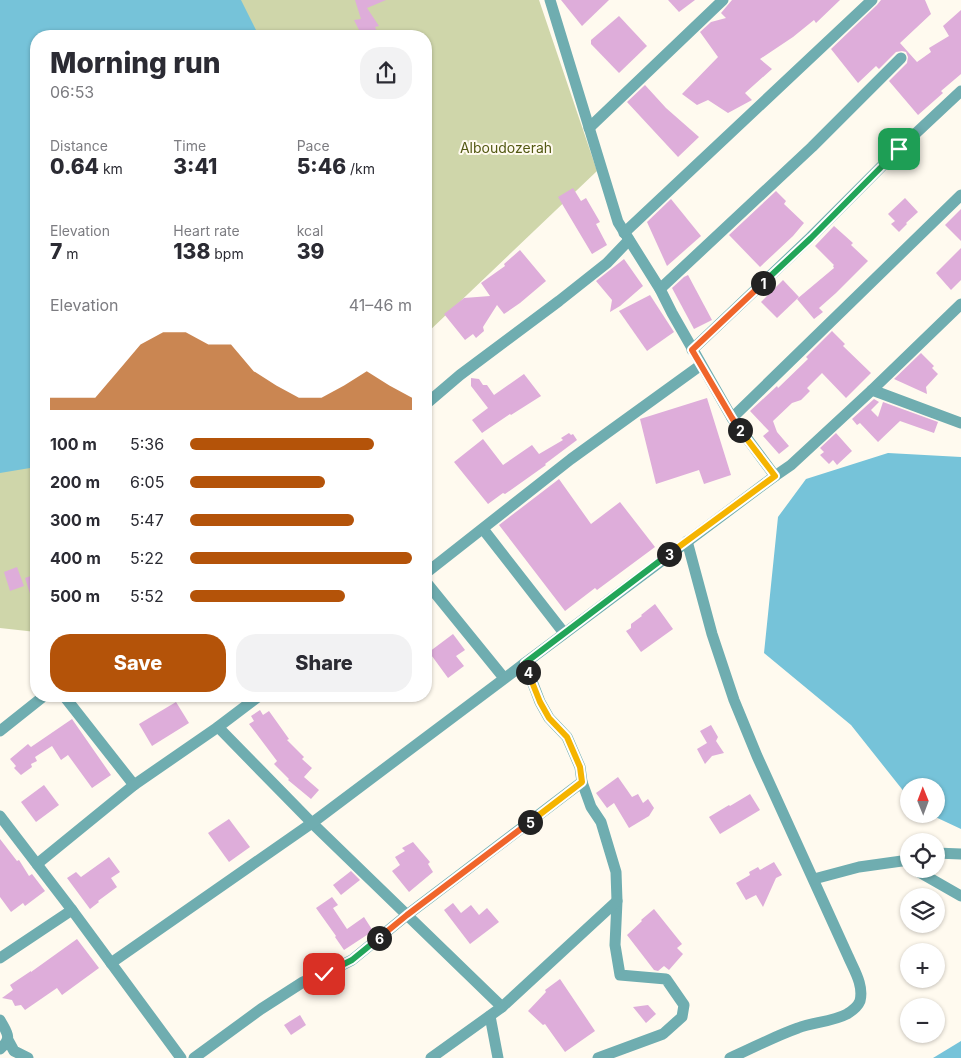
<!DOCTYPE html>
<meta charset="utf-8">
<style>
body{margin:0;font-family:Inter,sans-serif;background:#f2f2f3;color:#2b2b33;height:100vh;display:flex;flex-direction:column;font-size:19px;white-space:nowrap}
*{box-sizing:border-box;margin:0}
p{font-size:16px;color:#7c7c81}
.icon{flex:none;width:28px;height:28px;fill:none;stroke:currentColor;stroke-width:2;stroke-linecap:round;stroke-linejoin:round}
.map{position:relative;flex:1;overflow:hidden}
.panel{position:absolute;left:30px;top:30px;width:402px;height:672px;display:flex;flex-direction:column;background:#fff;border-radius:20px;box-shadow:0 1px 4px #0004}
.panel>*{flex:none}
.needle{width:32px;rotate:359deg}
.fabs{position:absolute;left:900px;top:778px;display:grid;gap:10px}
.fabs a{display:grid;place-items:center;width:45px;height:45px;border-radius:50%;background:#fff;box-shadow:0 1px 4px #0004;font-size:25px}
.pin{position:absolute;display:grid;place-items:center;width:42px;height:42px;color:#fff;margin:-21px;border-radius:10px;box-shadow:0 2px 8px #0006}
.km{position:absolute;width:25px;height:25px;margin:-12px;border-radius:50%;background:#222;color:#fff;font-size:14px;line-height:25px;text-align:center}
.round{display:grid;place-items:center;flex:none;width:52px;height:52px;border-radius:20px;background:#f2f2f3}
.overview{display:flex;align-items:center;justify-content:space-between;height:85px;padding:0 20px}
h1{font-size:28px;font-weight:800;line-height:38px}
.stats{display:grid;grid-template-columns:repeat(3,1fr);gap:8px;height:85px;padding:5px 20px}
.stats div{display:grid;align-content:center}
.stats b{font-size:21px;font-weight:800}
.stats small{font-size:14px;font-weight:400}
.stats p{font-size:14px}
.chart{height:140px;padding:10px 20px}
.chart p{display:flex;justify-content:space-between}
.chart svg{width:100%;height:90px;margin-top:5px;fill:#b45309;opacity:.7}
.primary-button{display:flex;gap:10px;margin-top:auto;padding:10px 20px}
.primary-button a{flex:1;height:58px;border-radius:20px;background:#b45309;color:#fff;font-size:20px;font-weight:800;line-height:58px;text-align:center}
.primary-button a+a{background:#f2f2f3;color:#2b2b33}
ul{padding:0 20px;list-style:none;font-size:16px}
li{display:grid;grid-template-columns:80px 60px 1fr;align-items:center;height:38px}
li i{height:12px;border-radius:6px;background:#b45309}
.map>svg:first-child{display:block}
.green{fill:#cfd6aa}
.water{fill:#76c3d9}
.building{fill:#deadda}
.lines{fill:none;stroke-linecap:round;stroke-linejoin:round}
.minor{stroke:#6fadb0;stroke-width:11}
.split-1-casing{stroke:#fff;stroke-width:10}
.split-2-casing{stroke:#fff;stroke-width:10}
.split-3-casing{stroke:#fff;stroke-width:10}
.split-4-casing{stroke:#fff;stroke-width:10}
.split-5-casing{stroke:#fff;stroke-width:10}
.split-6-casing{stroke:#fff;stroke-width:10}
.split-7-casing{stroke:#fff;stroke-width:10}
.split-1{stroke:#22a559;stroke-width:6}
.split-2{stroke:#f0652b;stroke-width:6}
.split-3{stroke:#f5b400;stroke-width:6}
.split-4{stroke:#22a559;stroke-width:6}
.split-5{stroke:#f5b400;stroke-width:6}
.split-6{stroke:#f0652b;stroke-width:6}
.split-7{stroke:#22a559;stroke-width:6}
.labels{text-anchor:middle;stroke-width:4;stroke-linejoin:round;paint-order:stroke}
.park-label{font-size:14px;fill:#535913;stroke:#fffaef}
</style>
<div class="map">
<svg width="961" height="1058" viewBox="0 0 961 1058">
<rect width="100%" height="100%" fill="#fffaef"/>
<!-- green -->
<path class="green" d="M0 0H539L597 171 426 334V36H36V632L0 628Z"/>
<!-- water -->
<g class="water">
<path d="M0 0H241L259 36H36V467L0 473Z"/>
<path d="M888 453 961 457V829L929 814H936V786H909V798L851 725 764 653 778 517 806 479Z"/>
<path d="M961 1041V1058H933Z"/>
</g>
<!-- building -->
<g class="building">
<path d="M355 0H386L367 8 379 26 375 27 379 36H362L354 20 361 19Z"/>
<path d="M561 0H609L582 26Z"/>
<path d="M668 0H695L679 12Z"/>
<path d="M732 0H840L816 23 814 20 793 37 760 59 772 69 745 93 752 100 728 113 708 100 697 105 682 94 718 57 700 32 711 22 726 18 721 13Z"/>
<path d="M881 0H925L931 14 900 43 917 62 931 52 929 48 949 36 943 26 961 10V74L941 91 943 93 918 115 889 81 907 63 908 57 906 52 902 51 896 52 879 69 876 66 858 83 831 49 877 5Z"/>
<path d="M619 16 647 46 619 73 591 44V40Z"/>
<path d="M645 85 666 108 699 137 678 157 627 102Z"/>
<path d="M573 188 581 201 586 198 600 222 596 224 607 245 592 254 558 197Z"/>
<path d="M776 191 786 201 784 204 804 223 793 236 760 267 729 235Z"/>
<path d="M905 198 918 212 906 223 907 224 899 232 891 224 895 221 888 214Z"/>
<path d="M671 199 701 236 667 266 647 222Z"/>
<path d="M961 209V241L945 225Z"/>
<path d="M834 226 853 243 851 245 868 261 836 293 819 308 823 312 814 319 797 299 834 268 833 266 834 265 815 246Z"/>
<path d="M961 248V280L951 290 936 273Z"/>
<path d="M520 250 546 281 520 303 504 314 497 305 483 327 484 331 476 338 473 334 465 340 444 314 464 298 490 296 481 283 505 266 504 264Z"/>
<path d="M624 259 643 286 620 306 610 312 612 300 596 281Z"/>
<path d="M688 275 712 320 694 329 672 288 684 277Z"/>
<path d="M783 280 799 297 777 318 761 302Z"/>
<path d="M650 295 674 332 647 351 619 311Z"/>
<path d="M832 331 845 344 843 346 871 373 846 398 822 373 807 388 810 391 801 400 792 403 773 421 777 432 789 446 779 454 763 436 769 431 750 411 777 386 778 388 808 359 806 357Z"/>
<path d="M921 353 934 366 932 368 938 374 926 387 927 394 894 379Z"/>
<path d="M524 374 541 396 511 415 510 414 482 433 472 420 488 408 471 386V378L479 379 483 385H487L494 395Z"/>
<path d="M707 398 731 475 704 484 699 470 656 484 640 419Z"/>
<path d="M874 399 879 402 871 410 878 417 883 402 938 422 934 433 900 421 878 442 860 423 857 425 852 419Z"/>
<path d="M569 433 571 435 573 434 577 440 545 464 546 465 505 494 503 493 488 504 454 462 483 439 503 465 532 445 539 454 563 440 561 438Z"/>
<path d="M836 433 852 451 837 465 833 460 829 464 820 455 824 452 820 448Z"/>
<path d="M559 479 591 524 620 502 655 547 597 590 595 588 565 611 499 525Z"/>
<path d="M17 567 24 586 10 591 4 572Z"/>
<path d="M36 574V606H34L25 578Z"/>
<path d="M655 604 673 629 641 652 626 631 631 628V624L642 616 641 615Z"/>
<path d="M453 634 465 650 456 656 464 666 448 678 429 652Z"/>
<path d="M176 702 189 723 152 746 139 724Z"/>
<path d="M260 710 263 715 269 711 289 739 287 740 304 757 302 759 312 768 304 777 319 790 311 799 288 780 289 779 274 764 277 761 249 724 254 721 251 716Z"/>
<path d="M72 719 111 775 92 788 68 755 61 760 52 746 35 757 37 761 31 764 32 767 21 775 14 768 16 766 10 759 28 744 31 747Z"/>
<path d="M711 725 718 737 716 741 724 753 712 756 705 764 697 749 707 743 700 731Z"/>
<path d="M618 777 632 797 638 794 643 803 648 799 654 808 649 816 629 828 614 803 607 808 596 793Z"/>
<path d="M44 785 59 805 36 822 21 802Z"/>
<path d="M750 794 760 810 720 834 709 817 729 805 730 806Z"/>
<path d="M229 819 250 847 229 862 208 833Z"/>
<path d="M0 839 17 861 19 860 29 876 32 874 45 891 25 906 23 903 11 912 0 897Z"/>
<path d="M413 842 430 862 428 864 433 872 409 892 392 871 400 865 395 857 405 851 402 848Z"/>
<path d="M109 857 120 872 111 878 117 887 98 901 99 902 90 909 67 878 76 872 81 877Z"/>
<path d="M774 862 782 875 776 878 763 907 756 895 746 900 736 883 750 875 749 872 758 867 760 870Z"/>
<path d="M351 871 360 880 341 895 333 885Z"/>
<path d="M332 897 338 905 333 908 347 929 364 917 373 931 344 950 335 937 336 936 316 908Z"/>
<path d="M453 903 461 913 471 905 479 915 487 908 499 922 470 944 444 910Z"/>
<path d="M654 909 682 944 677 948 683 954 669 970 664 966 658 971 654 970 627 935 642 921 641 920Z"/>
<path d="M77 939 99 968 62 995 57 988 25 1010 21 1005 15 1006 12 1000 2 998 13 990 10 985 31 971V972Z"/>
<path d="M560 979 595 1031 565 1052 545 1024 543 1025 528 1011 546 992 545 990Z"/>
<path d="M648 1005 656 1014 646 1023 633 1007Z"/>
<path d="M300 1015 306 1025 291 1035 284 1025Z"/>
</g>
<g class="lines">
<!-- minor -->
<g class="minor">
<path d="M550 0 618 222 660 289 672 313 732 418 775 476 791 465 872 390 961 304"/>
<path d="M589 128 723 0"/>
<path d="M624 233 872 0"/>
<path d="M660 289 812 147 901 58"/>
<path d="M692 350 811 237 899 149 961 91"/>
<path d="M872 390 961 423"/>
<path d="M426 404 460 375 559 301 607 263 629 240"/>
<path d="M732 418 961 195"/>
<path d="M483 529 564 633"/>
<path d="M687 541 712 634 734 700 757 756 848 956C854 970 864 985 860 1001 858 1006 852 1011 847 1014 832 1022 813 1022 798 1028 775 1036 753 1048 730 1058"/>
<path d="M426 573 571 459 701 365"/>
<path d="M426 582 504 678"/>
<path d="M525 663 540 702 549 718 567 737 580 767 582 782 591 807 601 822 616 872 617 901 615 945 620 975 666 979 684 1005 682 1017 663 1034 598 1058"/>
<path d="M64 696 134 785"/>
<path d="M218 727 312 823 502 1007"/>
<path d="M0 731 44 696"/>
<path d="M0 816 72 910 181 1058"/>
<path d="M936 853 961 854"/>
<path d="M37 864 134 785 218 727 259 696"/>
<path d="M915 869 919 872 961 896"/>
<path d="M814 879 859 867 909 860"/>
<path d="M0 958 72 910"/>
<path d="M111 963 312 823 525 663 775 476"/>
<path d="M490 1016 498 1058"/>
<path d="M0 1020C7 1033 13 1038 0 1049"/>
<path d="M8 1040 14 1051 28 1058"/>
<path d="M194 1058 261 1009 303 982 324 974 352 960 407 915 582 782"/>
<path d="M431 1058 502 1007 617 901"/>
</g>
</g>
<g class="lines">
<defs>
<path id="split-1" d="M763 283 811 238 899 149"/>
<path id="split-2" d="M740 430 732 418 692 350 763 283"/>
<path id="split-3" d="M669 554 775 476 740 430"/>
<path id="split-4" d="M528 672 525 663 669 554"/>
<path id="split-5" d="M528 672 540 702 549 718 567 737 580 767 582 782 530 822"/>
<path id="split-6" d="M379 938 407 915 530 822"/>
<path id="split-7" d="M324 974 352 960 379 938"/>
</defs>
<!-- split-1 casing -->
<use href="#split-1" class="split-1-casing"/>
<!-- split-2 casing -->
<use href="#split-2" class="split-2-casing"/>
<!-- split-3 casing -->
<use href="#split-3" class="split-3-casing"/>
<!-- split-4 casing -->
<use href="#split-4" class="split-4-casing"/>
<!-- split-5 casing -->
<use href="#split-5" class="split-5-casing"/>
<!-- split-6 casing -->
<use href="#split-6" class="split-6-casing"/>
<!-- split-7 casing -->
<use href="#split-7" class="split-7-casing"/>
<!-- split-1 -->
<use href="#split-1" class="split-1"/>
<!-- split-2 -->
<use href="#split-2" class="split-2"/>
<!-- split-3 -->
<use href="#split-3" class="split-3"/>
<!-- split-4 -->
<use href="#split-4" class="split-4"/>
<!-- split-5 -->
<use href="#split-5" class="split-5"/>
<!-- split-6 -->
<use href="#split-6" class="split-6"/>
<!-- split-7 -->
<use href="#split-7" class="split-7"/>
</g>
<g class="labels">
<!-- park labels -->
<g class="park-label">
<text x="506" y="153">Alboudozerah</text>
</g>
</g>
</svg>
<div class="fabs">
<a><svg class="needle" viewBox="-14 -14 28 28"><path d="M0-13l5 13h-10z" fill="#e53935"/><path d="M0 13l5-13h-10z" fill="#7c7c81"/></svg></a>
<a><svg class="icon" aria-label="locate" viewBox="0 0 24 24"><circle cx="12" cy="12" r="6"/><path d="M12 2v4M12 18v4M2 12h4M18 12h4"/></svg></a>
<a><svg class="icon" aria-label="layers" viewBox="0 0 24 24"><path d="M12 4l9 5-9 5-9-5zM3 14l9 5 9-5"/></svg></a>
<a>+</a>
<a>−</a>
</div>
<div class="pin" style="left:899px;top:149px;background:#1e9e55"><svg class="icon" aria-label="arrive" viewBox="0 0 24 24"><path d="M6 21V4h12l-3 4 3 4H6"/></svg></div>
<div class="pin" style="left:324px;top:974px;background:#d93025"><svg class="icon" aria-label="check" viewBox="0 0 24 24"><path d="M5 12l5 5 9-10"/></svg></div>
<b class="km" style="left:763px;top:283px">1</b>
<b class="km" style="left:740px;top:430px">2</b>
<b class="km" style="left:669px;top:554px">3</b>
<b class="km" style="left:528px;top:672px">4</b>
<b class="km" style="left:530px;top:822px">5</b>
<b class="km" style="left:379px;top:938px">6</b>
<section class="panel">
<div class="overview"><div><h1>Morning run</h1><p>06:53</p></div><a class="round"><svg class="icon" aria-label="share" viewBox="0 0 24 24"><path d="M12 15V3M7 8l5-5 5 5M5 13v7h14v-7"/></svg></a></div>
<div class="stats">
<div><p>Distance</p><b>0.64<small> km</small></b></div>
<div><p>Time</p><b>3:41</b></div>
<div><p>Pace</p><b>5:46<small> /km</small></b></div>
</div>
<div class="stats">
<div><p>Elevation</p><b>7<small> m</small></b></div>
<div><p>Heart rate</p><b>138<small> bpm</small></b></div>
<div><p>kcal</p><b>39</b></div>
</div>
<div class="chart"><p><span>Elevation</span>41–46 m</p>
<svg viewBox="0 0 160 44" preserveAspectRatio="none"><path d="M0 44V38L10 38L20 38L30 25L40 12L50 6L60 6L70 12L80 12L90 25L100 32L110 38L120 38L130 32L140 25L150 32L160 38V44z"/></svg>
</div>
<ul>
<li><b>100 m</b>5:36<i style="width:83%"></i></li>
<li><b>200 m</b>6:05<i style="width:61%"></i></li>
<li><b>300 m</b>5:47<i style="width:74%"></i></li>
<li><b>400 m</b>5:22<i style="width:100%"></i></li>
<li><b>500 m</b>5:52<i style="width:70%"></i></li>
</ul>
<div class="primary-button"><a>Save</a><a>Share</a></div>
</section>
</div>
